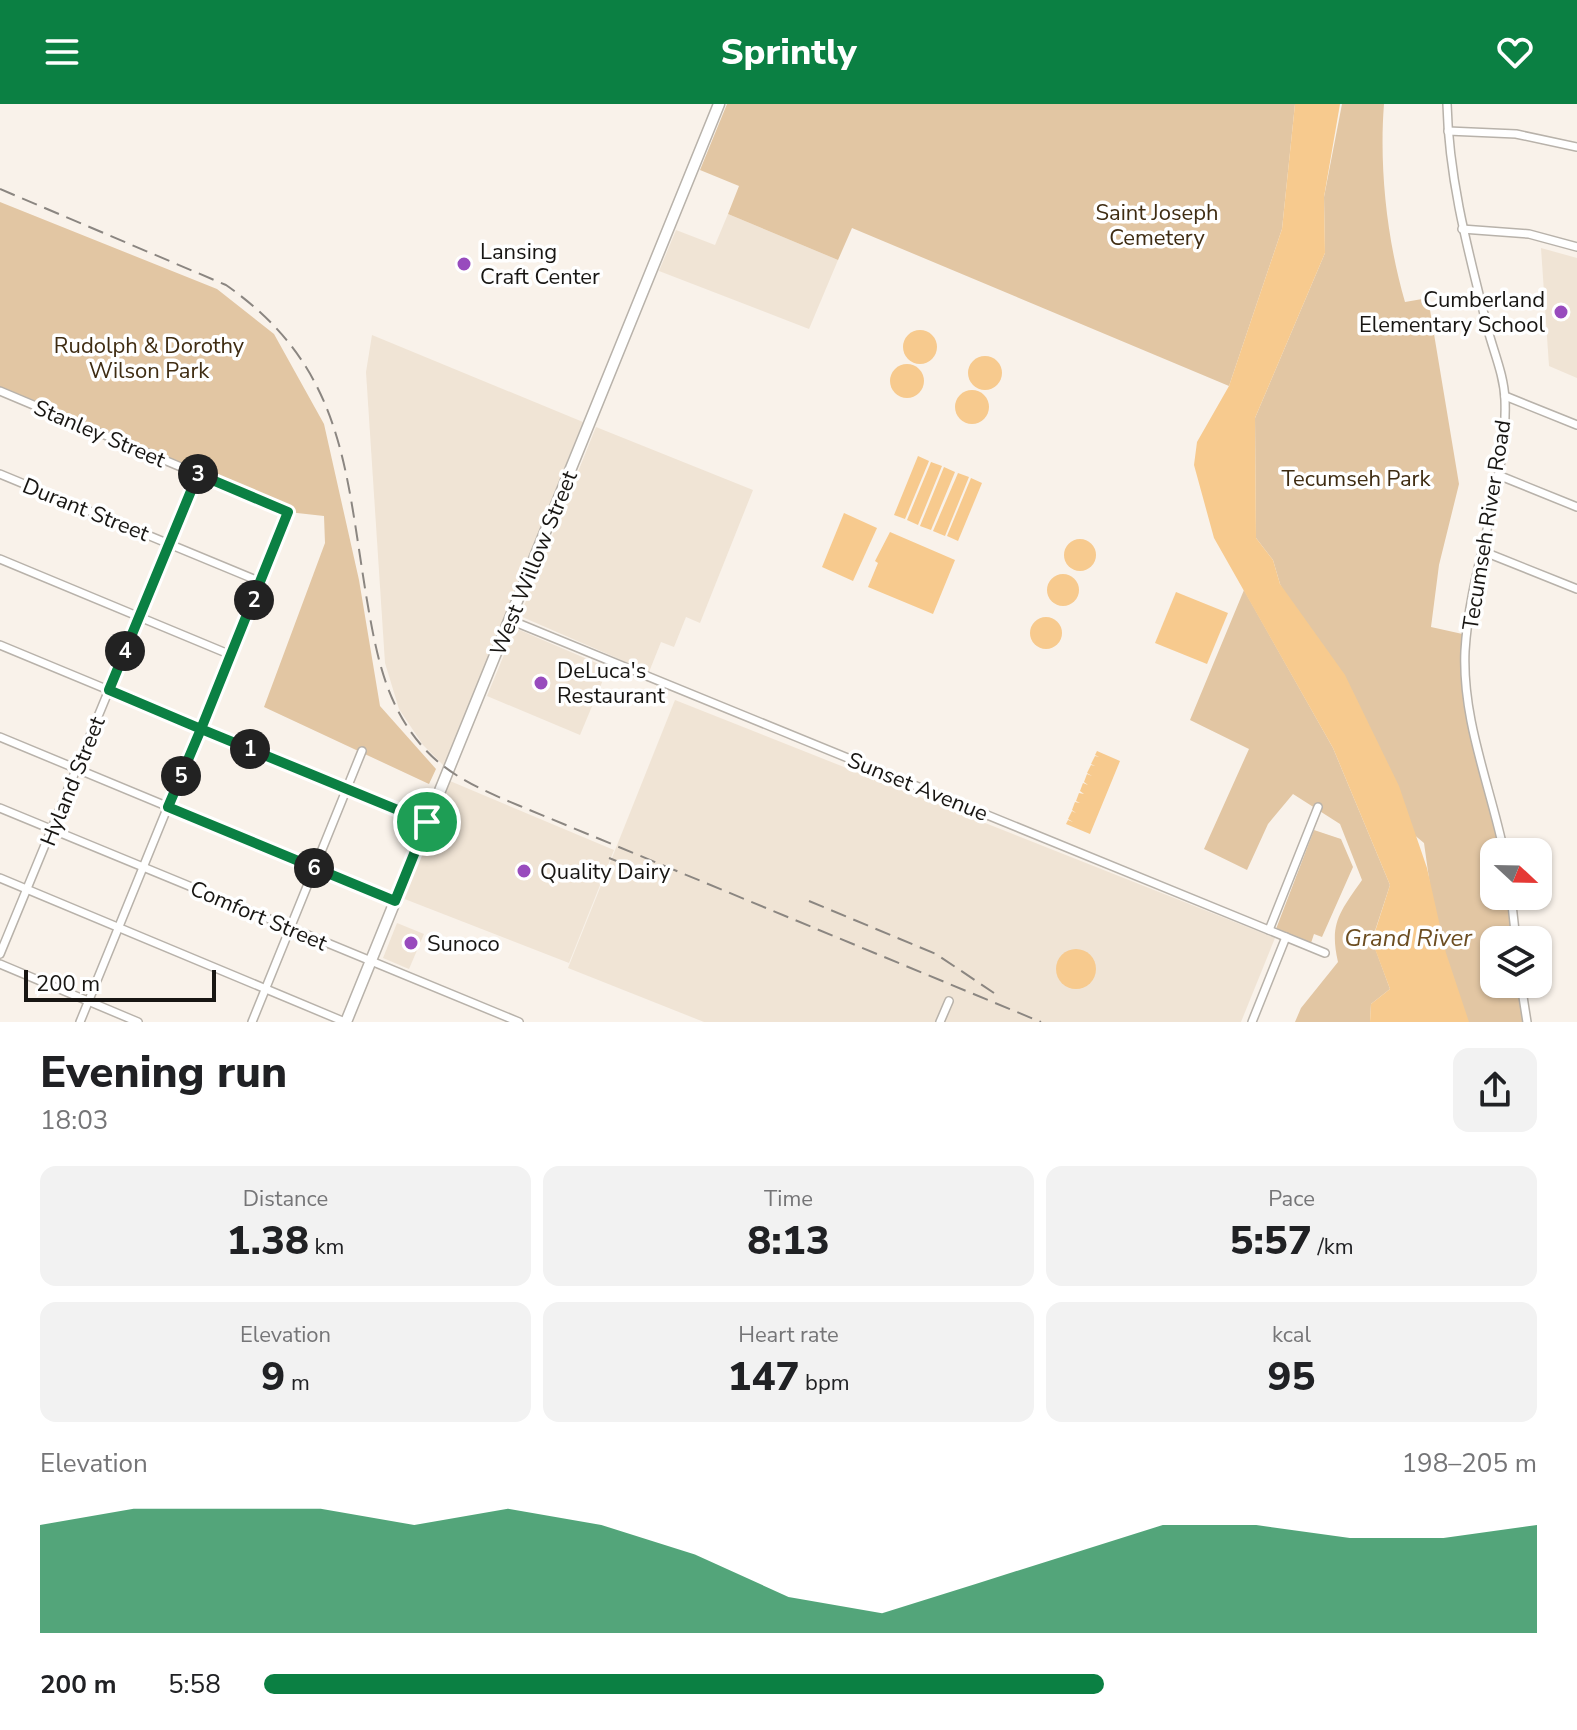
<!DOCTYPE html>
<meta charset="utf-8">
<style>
body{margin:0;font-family:"Nunito Sans",sans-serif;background:#f2f2f2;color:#202124;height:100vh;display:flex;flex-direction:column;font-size:30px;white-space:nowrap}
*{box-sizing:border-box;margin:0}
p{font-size:26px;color:#757577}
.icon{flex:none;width:44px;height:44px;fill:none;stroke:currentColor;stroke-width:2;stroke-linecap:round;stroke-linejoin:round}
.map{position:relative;height:918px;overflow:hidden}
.sheet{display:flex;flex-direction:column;background:#fff;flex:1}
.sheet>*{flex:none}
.needle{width:52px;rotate:112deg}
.buttons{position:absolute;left:1480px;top:734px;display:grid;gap:16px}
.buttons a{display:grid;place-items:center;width:72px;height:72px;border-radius:16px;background:#fff;box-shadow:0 2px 6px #0004;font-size:40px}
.scale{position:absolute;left:24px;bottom:20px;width:192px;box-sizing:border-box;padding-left:8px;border:4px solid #181613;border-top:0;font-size:22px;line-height:28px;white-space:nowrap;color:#181613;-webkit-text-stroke:6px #fff;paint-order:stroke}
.pin{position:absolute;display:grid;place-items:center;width:68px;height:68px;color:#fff;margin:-34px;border:4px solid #fff;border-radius:50%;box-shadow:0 2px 8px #0007}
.km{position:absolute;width:40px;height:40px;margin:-20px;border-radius:50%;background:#222;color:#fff;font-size:22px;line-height:40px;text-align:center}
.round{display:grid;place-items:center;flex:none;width:84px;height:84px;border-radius:16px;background:#f2f2f2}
.headline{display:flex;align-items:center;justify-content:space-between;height:136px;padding:0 40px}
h1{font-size:44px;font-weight:800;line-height:60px}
.figures{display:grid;grid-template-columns:repeat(3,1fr);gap:12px;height:136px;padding:8px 40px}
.figures div{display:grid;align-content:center;border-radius:16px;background:#f2f2f2;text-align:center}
.figures b{font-size:40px;font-weight:800}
.figures small{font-size:22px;font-weight:400}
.figures p{font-size:22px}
.chart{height:224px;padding:16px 40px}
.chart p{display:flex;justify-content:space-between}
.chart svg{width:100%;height:144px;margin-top:8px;fill:#0b8043;opacity:.7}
ul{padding:0 40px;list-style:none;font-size:26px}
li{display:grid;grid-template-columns:128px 96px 1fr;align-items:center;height:60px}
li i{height:20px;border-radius:10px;background:#0b8043}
header{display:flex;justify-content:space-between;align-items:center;height:104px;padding:0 40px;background:#0b8043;color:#fff;font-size:36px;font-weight:800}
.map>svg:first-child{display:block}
.built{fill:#f0e4d5}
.green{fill:#e2c6a3}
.water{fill:#f7ca8e}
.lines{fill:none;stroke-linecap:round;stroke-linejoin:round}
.street-casing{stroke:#b8b2aa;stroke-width:10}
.secondary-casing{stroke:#b8b2aa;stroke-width:13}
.street{stroke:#fff;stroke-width:7}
.secondary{stroke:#fff;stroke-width:10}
.rail{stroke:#8b8681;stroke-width:2;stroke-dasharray:16 8;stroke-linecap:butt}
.route-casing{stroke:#fff;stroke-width:16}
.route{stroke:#0b8043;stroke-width:10}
.poi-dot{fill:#984bbd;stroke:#fff;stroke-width:3}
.labels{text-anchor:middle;stroke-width:7;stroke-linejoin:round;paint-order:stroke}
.park-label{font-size:22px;fill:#3f2c12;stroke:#fff}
.poi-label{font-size:22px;fill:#181613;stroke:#fff;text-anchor:start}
.street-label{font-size:22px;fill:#181613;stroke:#fff}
.water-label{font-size:24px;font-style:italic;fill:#6c4d21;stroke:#fff}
</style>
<header><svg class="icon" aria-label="menu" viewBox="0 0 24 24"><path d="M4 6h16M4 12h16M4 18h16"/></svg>Sprintly<svg class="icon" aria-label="heart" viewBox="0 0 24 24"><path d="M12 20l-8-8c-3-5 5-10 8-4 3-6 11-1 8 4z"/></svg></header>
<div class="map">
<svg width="1577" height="918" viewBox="0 0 1577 918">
<rect width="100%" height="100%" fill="#f9f2ea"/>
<!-- built -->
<g class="built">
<path d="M728 110 838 156 809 225 659 167 676 126 715 141Z"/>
<path d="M1541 144 1577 154V274L1549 262Z"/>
<path d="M372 231 583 318 444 662 423 641 399 605 385 559 366 268Z"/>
<path d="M596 323 753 386 700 519 686 513 674 543 661 538 649 568 520 512Z"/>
<path d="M515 524 608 564 580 631 487 592Z"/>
<path d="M675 596 1275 834 1241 918H704L568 864Z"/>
<path d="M450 677 614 746 569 859 402 794Z"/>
<path d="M397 819 424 830 409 865 383 854Z"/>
</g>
<!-- green -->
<g class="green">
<path d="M727 0H1295L1282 125 1229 282 852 124 838 156 728 110 739 82 700 66Z"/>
<path d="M1342 0H1384C1379 64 1387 136 1405 198L1428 194 1459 380 1439 461 1431 523 1467 531 1466 591 1504 748H1494V792H1511L1516 836H1494V880H1521L1527 918H1461L1435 817 1424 739 1400 719 1280 480 1273 456 1256 434 1255 314 1325 149 1324 93Z"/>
<path d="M0 98 217 185 274 230 324 320 359 476 380 602 436 665 429 680 264 603 325 439 324 412 288 408 0 288Z"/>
<path d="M1244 486 1333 644 1390 781 1372 836 1390 885 1371 900 1370 918H1295L1301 904 1338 858C1329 819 1340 808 1362 776L1340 720 1293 690 1268 720 1247 766 1204 745 1249 645 1190 616Z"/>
<path d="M1314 726 1341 735 1353 763 1322 833 1314 830 1311 839 1276 825Z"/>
</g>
<!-- water -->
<g class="water">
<path d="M1295 0H1340L1324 93 1325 149 1255 314 1256 434 1273 456 1280 480 1345 571 1399 682 1427 764 1446 849 1469 918H1370L1371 900 1390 885 1372 837 1390 781 1333 644 1214 434 1194 361 1197 338 1229 282 1282 125Z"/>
<circle cx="920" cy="243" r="17"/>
<circle cx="985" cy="269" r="17"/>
<circle cx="907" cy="277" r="17"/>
<circle cx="972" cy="303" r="17"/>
<path d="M918 352 929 357 905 415 894 411Z"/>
<path d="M931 358 942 362 918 421 907 416Z"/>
<path d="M944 363 955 368 931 426 920 422Z"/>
<path d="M958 369 969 373 945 432 933 427Z"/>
<path d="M971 374 982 379 958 437 947 432Z"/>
<path d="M844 409 877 424 853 477 822 463Z"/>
<path d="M890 428 955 456 933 510 868 483 878 459 875 457Z"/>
<circle cx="1080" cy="451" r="16"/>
<circle cx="1063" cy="486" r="16"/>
<path d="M1176 488 1228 509 1207 560 1155 539Z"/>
<circle cx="1046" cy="529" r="16"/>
<path d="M1097 647 1120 657 1090 730 1066 720 1068 716 1073 718 1068 715 1072 707 1076 709 1072 706 1075 698 1080 699 1076 697 1079 689 1084 690 1080 687 1083 679 1088 681 1084 678 1087 670 1092 672 1087 669 1091 661 1095 662 1091 660 1095 652 1099 653 1095 651Z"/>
<circle cx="1076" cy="865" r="20"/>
</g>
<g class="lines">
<defs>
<g id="street">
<path d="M1447 0C1449 78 1469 150 1488 226 1494 249 1504 271 1505 296 1508 381 1470 462 1465 547 1462 616 1490 681 1504 748"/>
<path d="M1448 27 1516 30 1577 43"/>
<path d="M1462 125 1529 130 1577 143"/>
<path d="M0 287 288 408 80 918"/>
<path d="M1505 292 1577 321"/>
<path d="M0 370 261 478"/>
<path d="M1498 371 1577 403"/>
<path d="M1482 447 1577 485"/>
<path d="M0 455 231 551"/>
<path d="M510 516 1325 849"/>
<path d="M0 541 427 718"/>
<path d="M0 633 395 797"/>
<path d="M0 704 519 918"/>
<path d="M0 774 345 918"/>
<path d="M1511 792 1516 836"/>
<path d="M1269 826 1318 703"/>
<path d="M0 850 198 370"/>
<path d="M0 860 138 918"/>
<path d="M1521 880 1527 918"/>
<path d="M252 918 362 647"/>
<path d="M940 918 949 897"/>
<path d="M1252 918 1286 833"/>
</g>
<path id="secondary" d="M346 918 719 0"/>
</defs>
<!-- street casing -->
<use href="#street" class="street-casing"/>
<!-- secondary casing -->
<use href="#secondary" class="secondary-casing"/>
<!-- street -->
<use href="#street" class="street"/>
<!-- secondary -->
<use href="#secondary" class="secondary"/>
<!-- rail -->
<g class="rail">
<path d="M0 85 226 181C349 267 345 373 369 508 378 558 388 603 422 642 448 672 484 687 520 702L1041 918"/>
<path d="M609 754 629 762 659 765"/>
<path d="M809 797 936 850 994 889"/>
</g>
</g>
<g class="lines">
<defs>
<path id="route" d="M427 718 201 625 288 408 198 370 109 586 201 625 168 703 395 797 427 718"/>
</defs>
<!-- route casing -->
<use href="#route" class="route-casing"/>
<!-- route -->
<use href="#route" class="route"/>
</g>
<!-- markers -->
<g class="poi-dot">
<circle cx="464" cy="160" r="8"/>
<circle cx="1561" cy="208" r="8"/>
<circle cx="541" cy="579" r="8"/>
<circle cx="524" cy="767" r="8"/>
<circle cx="411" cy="839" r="8"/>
</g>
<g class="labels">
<!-- park labels -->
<g class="park-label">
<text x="1157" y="116">Saint Joseph<tspan x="1157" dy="25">Cemetery</tspan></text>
<text x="149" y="249">Rudolph &amp; Dorothy<tspan x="149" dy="25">Wilson Park</tspan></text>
<text x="1356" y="382">Tecumseh Park</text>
</g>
<!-- poi labels -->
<g class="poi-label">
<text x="480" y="155">Lansing<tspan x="480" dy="25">Craft Center</tspan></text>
<text x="1545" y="203" text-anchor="end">Cumberland<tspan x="1545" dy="25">Elementary School</tspan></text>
<text x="557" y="574">DeLuca's<tspan x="557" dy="25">Restaurant</tspan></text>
<text x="540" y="775">Quality Dairy</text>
<text x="427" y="847">Sunoco</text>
</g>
<!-- street labels -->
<g class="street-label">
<text transform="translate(100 329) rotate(23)" y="8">Stanley Street</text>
<text transform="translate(86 405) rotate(22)" y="8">Durant Street</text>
<text transform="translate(1486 421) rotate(-81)" y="8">Tecumseh River Road</text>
<text transform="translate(533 459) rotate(-68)" y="8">West Willow Street</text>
<text transform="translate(72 677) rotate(-68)" y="8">Hyland Street</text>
<text transform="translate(918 682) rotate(22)" y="8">Sunset Avenue</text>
<text transform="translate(259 811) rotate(23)" y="8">Comfort Street</text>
</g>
<!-- water labels -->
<g class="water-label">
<text x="1408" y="842">Grand River</text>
</g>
</g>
</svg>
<div class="buttons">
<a><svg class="needle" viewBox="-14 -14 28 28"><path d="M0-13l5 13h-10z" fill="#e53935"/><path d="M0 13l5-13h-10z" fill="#757577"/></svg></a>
<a><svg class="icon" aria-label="layers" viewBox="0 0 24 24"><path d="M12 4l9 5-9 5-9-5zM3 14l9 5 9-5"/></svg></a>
</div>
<div class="scale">200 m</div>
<div class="pin" style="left:427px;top:718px;background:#1e9e55"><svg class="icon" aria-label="arrive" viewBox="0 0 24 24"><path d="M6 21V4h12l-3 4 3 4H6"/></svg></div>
<b class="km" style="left:250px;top:645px">1</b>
<b class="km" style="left:254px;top:496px">2</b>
<b class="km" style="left:198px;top:370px">3</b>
<b class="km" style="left:125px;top:547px">4</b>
<b class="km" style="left:181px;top:672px">5</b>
<b class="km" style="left:314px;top:764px">6</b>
</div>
<section class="sheet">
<div class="headline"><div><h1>Evening run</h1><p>18:03</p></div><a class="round"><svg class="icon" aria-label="share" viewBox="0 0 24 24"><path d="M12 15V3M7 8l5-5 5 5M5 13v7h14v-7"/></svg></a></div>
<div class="figures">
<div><p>Distance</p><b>1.38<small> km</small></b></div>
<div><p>Time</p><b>8:13</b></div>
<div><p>Pace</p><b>5:57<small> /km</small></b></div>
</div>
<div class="figures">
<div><p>Elevation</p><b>9<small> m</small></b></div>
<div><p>Heart rate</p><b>147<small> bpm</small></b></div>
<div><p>kcal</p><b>95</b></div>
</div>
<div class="chart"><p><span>Elevation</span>198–205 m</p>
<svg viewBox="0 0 160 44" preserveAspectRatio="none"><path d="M0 44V11L10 6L20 6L30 6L40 11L50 6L60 11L70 20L80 33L90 38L100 29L110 20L120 11L130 11L140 15L150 15L160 11V44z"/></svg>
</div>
<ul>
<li><b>200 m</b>5:58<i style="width:66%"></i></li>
</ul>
</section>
